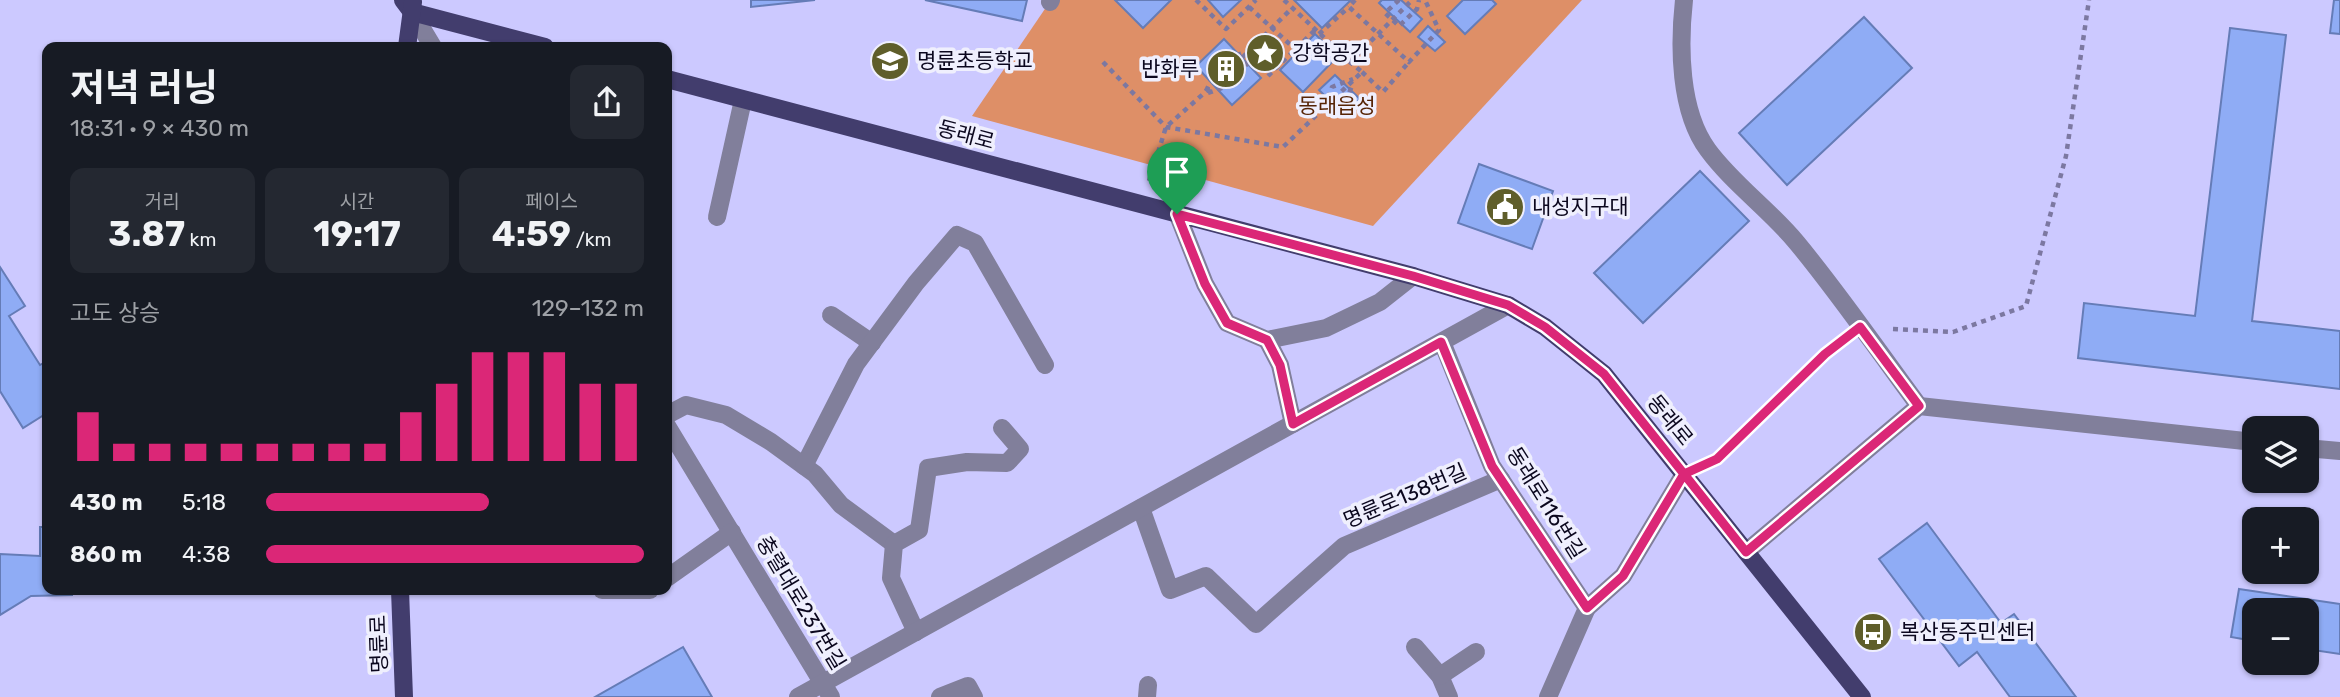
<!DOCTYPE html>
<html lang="ko">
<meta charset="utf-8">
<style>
body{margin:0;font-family:Rubik,"Noto Sans KR",sans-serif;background:#242831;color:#f1f3f6;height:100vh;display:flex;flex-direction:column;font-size:26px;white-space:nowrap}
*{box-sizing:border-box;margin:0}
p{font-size:23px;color:#9ea1a6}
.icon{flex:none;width:38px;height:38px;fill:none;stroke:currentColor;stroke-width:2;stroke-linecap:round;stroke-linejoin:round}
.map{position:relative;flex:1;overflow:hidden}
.side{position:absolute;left:42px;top:42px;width:630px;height:553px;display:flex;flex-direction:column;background:#171b24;border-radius:14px;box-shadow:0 2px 5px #0004}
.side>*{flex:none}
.tools{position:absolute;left:2242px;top:416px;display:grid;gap:14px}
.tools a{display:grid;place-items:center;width:77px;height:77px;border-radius:14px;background:#171b24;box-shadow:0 2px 5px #0004;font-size:35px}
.pin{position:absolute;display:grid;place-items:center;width:60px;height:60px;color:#fff;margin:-72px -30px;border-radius:50% 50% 50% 0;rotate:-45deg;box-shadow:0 0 7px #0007}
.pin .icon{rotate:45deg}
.round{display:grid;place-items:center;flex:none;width:74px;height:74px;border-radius:14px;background:#242831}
.overview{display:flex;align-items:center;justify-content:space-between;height:119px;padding:0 28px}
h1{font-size:38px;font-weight:700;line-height:52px}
.stats{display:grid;grid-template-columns:repeat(3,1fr);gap:10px;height:119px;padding:7px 28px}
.stats div{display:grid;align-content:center;border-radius:14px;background:#242831;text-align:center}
.stats b{font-size:35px;font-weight:700}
.stats small{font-size:19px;font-weight:400}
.stats p{font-size:19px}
.chart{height:196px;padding:14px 28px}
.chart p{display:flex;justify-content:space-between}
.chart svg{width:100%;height:126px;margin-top:7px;stroke:#db2777;stroke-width:6}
ul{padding:0 28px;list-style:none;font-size:23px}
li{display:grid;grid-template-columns:112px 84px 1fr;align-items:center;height:52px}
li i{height:18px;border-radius:9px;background:#db2777}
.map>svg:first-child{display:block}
.green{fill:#de8f67}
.building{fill:#8facf5;stroke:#657cb7;stroke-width:2}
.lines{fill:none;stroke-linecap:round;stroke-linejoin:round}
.path{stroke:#7c78a1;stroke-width:4.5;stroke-dasharray:5 5;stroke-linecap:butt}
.minor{stroke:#817f9b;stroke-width:18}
.major{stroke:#423d6d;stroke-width:18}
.route-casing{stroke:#fff;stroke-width:14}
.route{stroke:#db2777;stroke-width:9}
.labels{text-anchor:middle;stroke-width:7;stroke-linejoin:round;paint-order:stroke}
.poi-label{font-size:21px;fill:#0b071e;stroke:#efeffd;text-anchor:start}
.park-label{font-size:21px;fill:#562405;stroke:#efeffd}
.street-label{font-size:21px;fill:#0b071e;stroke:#efeffd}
</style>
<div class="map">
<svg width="2340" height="697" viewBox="0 0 2340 697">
<rect width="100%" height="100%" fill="#ccc9ff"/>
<!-- green -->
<path class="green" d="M1051 0H1582L1373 226 972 116Z"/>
<!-- building -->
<g class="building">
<path d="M751 0H815L751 7Z"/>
<path d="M925 0H1027L1022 21Z"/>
<path d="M1115 0H1171L1143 28Z"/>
<path d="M1208 0H1241L1223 17Z"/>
<path d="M1294 0H1351L1322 28Z"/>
<path d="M1382 0H1401L1422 19 1410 32 1379 3Z"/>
<path d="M1463 0H1492L1496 4 1465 34 1447 16Z"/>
<path d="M2334 0H2340V34L2330 33Z"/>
<path d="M1864 17 1912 68 1787 185 1739 133Z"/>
<path d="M1428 26 1445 42 1435 51 1418 37Z"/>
<path d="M2230 28 2286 35 2252 321 2340 331V389L2078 358 2084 303 2195 316Z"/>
<path d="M1315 34 1338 56 1303 92 1280 70Z"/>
<path d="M1224 39 1261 78 1232 105 1196 66Z"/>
<path d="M1335 75 1360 99 1345 115 1319 90Z"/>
<path d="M1479 164 1553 191 1532 249 1458 223Z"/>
<path d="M1700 171 1749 221 1643 323 1594 273Z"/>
<path d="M0 267 25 306 9 316 40 365 47 361V413L23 428 0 391Z"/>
<path d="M1927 523 2001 623 2014 614 2076 697H2010L1977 652 1959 666 1879 559Z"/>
<path d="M40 527H47V590H72V595L31 596 0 615V554L40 556Z"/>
<path d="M2239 589 2340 604V654L2306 649V611H2254V641L2231 637Z"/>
<path d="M683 647 712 697H595Z"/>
</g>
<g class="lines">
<!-- path -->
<g class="path">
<path d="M1196 0 1226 29 1256 0"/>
<path d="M1284 0 1350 62 1412 0"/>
<path d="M1355 0 1349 7 1409 62 1439 30 1425 0"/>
<path d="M1399 0 1385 13 1399 26 1417 9 1419 0"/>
<path d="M1249 7 1295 49"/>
<path d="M1319 34 1349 7"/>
<path d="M1103 62 1166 127 1283 147 1362 72 1350 62"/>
<path d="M1362 72 1383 92 1409 62"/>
<path d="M1268 76 1315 30"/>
<path d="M1206 91 1220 62 1250 50"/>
<path d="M1208 93 1239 82 1251 53"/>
<path d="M1325 107 1332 87 1353 79"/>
<path d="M1327 109 1346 101 1353 83"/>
<path d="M1149 181 1166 127 1229 71 1292 8"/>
<path d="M1893 329 1953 332 2026 306 2066 156 2089 0"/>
<path d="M1708 463 1717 459 1840 342"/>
</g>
<!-- minor -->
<g class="minor">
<path d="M1684 0C1679 45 1679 111 1708 150 1733 184 1770 210 1797 243 1840 295 1879 352 1919 406"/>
<path d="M1050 2 1051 0"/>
<path d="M412 12 433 47"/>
<path d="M1177 213 1205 284 1227 323 1267 340 1326 328 1380 302 1413 276"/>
<path d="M717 217 743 100"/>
<path d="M831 315 872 343"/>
<path d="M1267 340 1280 365 1293 424"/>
<path d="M1442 342 1492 466 1587 608 1548 697"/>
<path d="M667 415 686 405 726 415 771 442 815 474 841 505 894 544"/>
<path d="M667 426 831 697"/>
<path d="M2306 448 2340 451"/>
<path d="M804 466 856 364 916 283 957 235 975 243 1045 365"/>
<path d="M1141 508 1170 590 1206 576 1256 624 1344 546 1501 479"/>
<path d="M1746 552 1919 406 2254 442"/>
<path d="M667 578 732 532"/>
<path d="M602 590H650"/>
<path d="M1587 608 1623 576 1684 474"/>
<path d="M916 632 891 578 894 544 919 530 928 468 967 462 1007 463 1020 449 1002 428"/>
<path d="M1415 647 1440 676 1449 697"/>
<path d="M1440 676 1476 652"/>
<path d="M798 697 1508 305"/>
<path d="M940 697 968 686 974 697"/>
<path d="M1147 697 1148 685"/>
</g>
<!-- major -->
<g class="major">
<path d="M403 0 412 12 545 47"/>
<path d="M407 47 413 2"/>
<path d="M667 79 1413 276 1508 305 1545 327 1604 374 1862 697"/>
<path d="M400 590 404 697"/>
</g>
</g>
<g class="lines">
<defs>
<path id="route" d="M1177 214 1205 284 1227 323 1267 340 1280 365 1293 424 1441 342 1492 466 1587 608 1623 576 1684 474 1746 552 1919 406 1860 327 1825 354 1717 459 1684 474 1604 374 1545 327 1508 305 1413 276 1177 214"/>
</defs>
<!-- route casing -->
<use href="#route" class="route-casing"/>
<!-- route -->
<use href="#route" class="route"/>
</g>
<!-- icons -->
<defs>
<symbol id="sight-disc" viewBox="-11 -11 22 22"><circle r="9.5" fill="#5f5e2a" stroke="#efeffd"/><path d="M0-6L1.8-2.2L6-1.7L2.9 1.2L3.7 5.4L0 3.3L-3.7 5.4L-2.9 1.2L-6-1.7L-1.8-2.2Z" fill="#fff"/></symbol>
<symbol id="school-disc" viewBox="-11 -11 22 22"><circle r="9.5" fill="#5f5e2a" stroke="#efeffd"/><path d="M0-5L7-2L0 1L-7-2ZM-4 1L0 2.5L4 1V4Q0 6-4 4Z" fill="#fff"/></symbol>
<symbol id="building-disc" viewBox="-11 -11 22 22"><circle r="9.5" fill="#5f5e2a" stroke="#efeffd"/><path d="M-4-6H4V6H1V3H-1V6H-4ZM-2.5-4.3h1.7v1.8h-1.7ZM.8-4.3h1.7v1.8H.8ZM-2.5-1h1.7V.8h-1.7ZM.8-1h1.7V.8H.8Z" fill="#fff"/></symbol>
<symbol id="civic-disc" viewBox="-11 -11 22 22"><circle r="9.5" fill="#5f5e2a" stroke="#efeffd"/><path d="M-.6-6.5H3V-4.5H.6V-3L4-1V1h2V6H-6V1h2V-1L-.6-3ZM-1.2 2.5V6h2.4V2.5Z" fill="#fff"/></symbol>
<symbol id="bus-disc" viewBox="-11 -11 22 22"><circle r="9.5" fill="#5f5e2a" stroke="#efeffd"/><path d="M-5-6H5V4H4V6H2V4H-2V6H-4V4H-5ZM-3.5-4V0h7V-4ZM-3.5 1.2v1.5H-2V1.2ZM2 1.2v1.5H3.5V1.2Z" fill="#fff"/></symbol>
</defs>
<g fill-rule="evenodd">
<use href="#sight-disc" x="1243" y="31" width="44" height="44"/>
<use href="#school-disc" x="868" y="39" width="44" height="44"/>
<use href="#building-disc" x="1204" y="47" width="44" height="44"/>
<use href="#civic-disc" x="1483" y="185" width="44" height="44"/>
<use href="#bus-disc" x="1851" y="610" width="44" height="44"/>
</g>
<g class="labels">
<!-- poi labels -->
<g class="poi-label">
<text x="1292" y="60">강학공간</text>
<text x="917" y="68">명륜초등학교</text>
<text x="1199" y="76" text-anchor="end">반화루</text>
<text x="1532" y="214">내성지구대</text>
<text x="1900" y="639">복산동주민센터</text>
</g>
<!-- park labels -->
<g class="park-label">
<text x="1337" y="113">동래읍성</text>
</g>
<!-- street labels -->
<g class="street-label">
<text transform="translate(966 135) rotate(15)" y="7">동래로</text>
<text transform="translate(1670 420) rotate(51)" y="7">동래로</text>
<text transform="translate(1405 496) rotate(-23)" y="7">명륜로138번길</text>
<text transform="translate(1546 503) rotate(58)" y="7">동래로116번길</text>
<text transform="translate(801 603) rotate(59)" y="7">충렬대로237번길</text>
<text transform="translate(379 644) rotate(-92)" y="7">명륜로</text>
</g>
</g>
</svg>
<div class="tools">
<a><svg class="icon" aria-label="layers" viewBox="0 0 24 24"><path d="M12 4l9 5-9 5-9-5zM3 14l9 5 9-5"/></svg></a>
<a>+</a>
<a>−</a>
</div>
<div class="pin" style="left:1177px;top:214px;background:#1e9e55"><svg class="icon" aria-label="arrive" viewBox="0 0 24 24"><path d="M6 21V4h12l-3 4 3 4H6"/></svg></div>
<section class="side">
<div class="overview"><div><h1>저녁 러닝</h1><p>18:31 · 9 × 430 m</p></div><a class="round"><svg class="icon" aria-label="share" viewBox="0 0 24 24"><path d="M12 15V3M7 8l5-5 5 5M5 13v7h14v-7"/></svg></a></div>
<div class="stats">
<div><p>거리</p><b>3.87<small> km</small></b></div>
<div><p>시간</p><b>19:17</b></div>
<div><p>페이스</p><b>4:59<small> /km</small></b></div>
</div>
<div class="chart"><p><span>고도 상승</span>129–132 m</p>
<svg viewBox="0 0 160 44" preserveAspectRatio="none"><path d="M5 44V27M15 44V38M25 44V38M35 44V38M45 44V38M55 44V38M65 44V38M75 44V38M85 44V38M95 44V27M105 44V17M115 44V6M125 44V6M135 44V6M145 44V17M155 44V17"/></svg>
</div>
<ul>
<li><b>430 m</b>5:18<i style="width:59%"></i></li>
<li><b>860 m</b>4:38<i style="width:100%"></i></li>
</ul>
</section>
</div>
